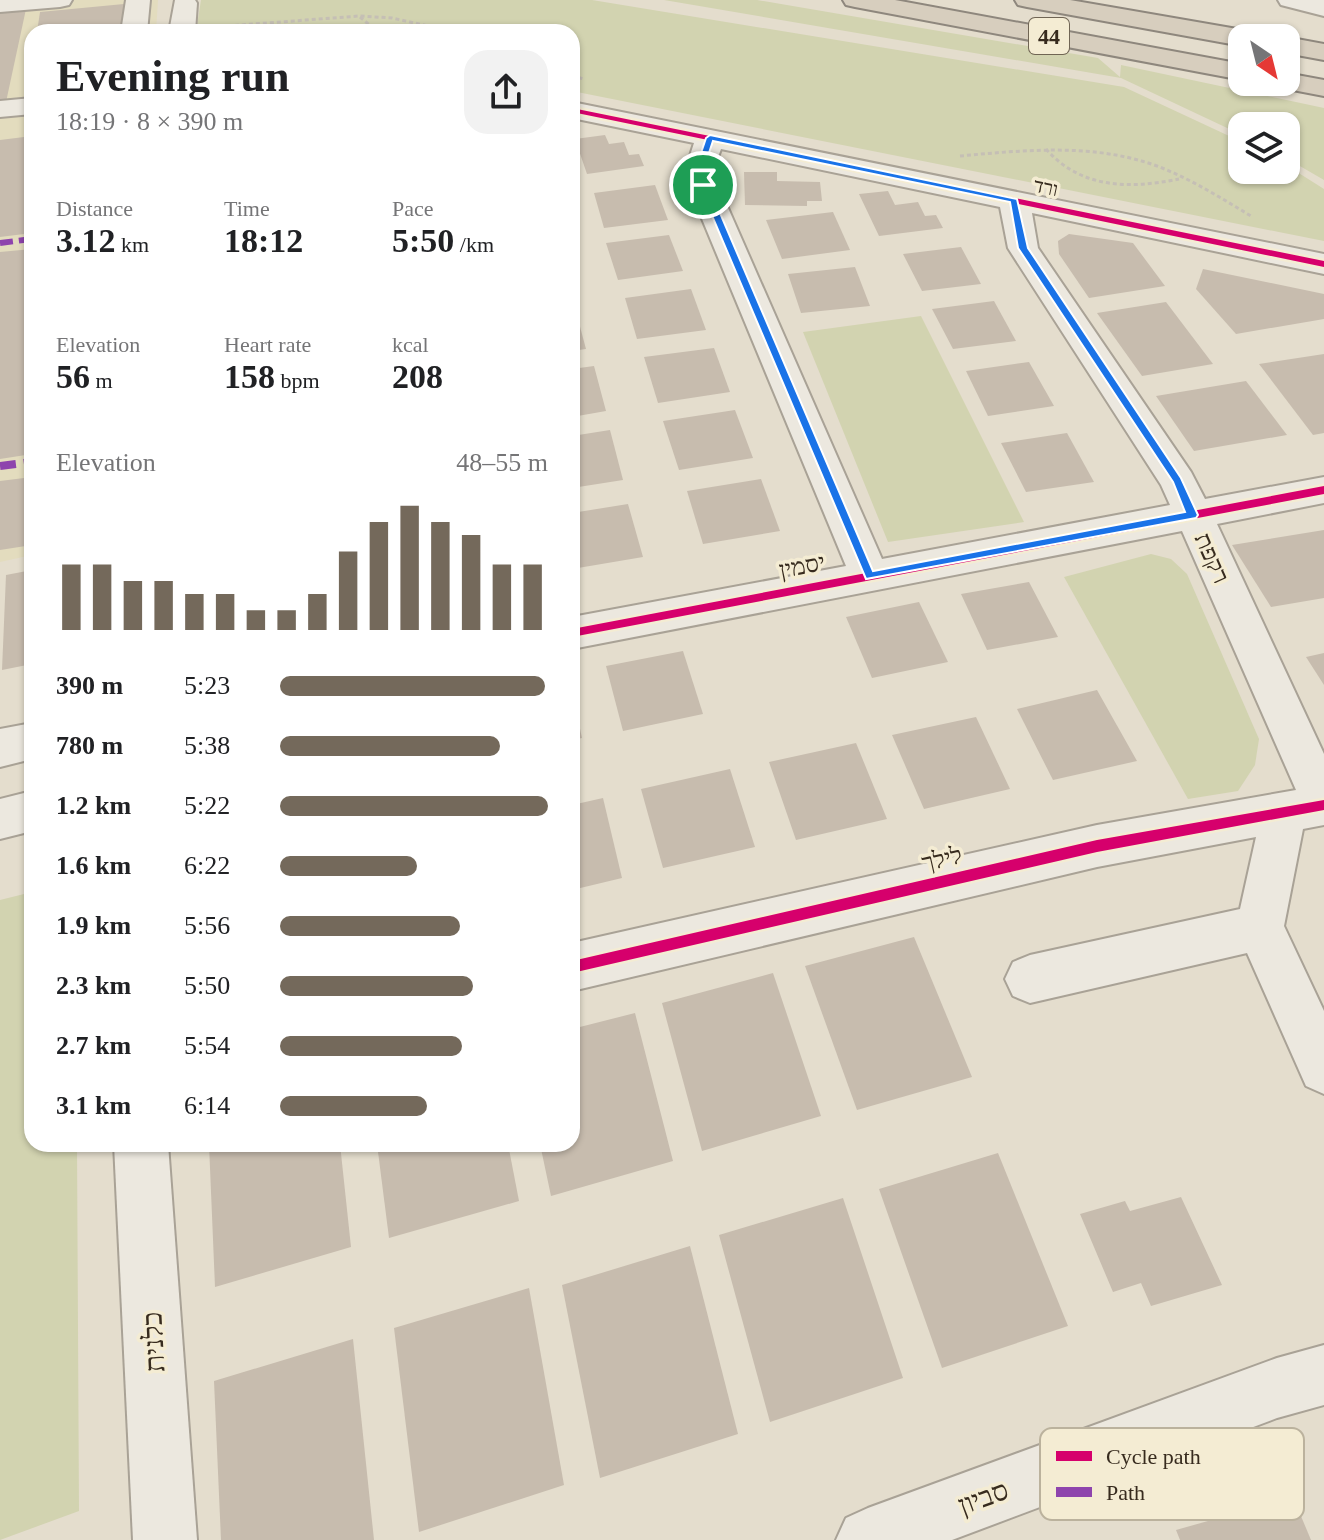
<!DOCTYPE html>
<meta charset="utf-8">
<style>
body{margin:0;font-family:"Times New Roman",Heebo,serif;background:#f2f2f2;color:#202124;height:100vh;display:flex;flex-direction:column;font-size:30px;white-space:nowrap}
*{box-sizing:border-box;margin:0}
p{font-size:26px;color:#757577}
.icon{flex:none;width:44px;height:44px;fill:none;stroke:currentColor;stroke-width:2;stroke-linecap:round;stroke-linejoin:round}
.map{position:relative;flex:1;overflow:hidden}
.panel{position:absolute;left:24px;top:24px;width:556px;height:1128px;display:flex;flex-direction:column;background:#fff;border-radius:24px;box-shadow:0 2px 6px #0004}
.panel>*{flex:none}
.needle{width:52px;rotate:145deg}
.buttons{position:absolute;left:1228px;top:24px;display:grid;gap:16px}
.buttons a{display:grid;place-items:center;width:72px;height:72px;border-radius:16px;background:#fff;box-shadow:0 2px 6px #0004;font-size:40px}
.pin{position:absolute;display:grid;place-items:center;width:68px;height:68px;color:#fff;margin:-34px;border:4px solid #fff;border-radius:50%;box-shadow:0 2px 8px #0007}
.round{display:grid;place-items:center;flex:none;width:84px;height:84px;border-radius:24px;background:#f2f2f2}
.overview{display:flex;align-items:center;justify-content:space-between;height:136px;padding:0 32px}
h1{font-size:44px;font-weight:600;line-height:60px}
.stats{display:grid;grid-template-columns:repeat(3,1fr);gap:12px;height:136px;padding:8px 32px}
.stats div{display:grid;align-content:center}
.stats b{font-size:34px;font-weight:600}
.stats small{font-size:22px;font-weight:400}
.stats p{font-size:22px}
.chart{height:224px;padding:16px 32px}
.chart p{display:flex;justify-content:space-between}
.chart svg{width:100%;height:144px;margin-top:8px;stroke:#74695b;stroke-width:6}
ul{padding:0 32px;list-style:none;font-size:26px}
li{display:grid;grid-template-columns:128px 96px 1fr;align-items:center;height:60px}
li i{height:20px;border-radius:10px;background:#74695b}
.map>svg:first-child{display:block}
.farmland{fill:#e3dcbe}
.green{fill:#d2d3b0}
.building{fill:#c7bcae}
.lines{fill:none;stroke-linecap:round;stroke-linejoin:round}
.minor-casing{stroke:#a9a296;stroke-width:4}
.highway-casing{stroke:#8e877d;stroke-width:4}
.path{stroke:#c5bfb5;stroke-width:3;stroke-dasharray:4 3;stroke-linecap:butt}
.minor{fill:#ece8df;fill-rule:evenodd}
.highway{fill:#d7cebe;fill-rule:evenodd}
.quiet-far1{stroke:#8e44ad;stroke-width:6;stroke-dasharray:13 6;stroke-linecap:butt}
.quiet{stroke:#8e44ad;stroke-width:8;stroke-dasharray:16 8;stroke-linecap:butt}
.cycleway-casing{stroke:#f4ecd3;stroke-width:5}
.cycleway{fill:#d6006c;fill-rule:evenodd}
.route{fill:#1a73e8;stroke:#fff;stroke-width:2;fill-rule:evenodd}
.labels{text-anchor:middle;stroke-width:7;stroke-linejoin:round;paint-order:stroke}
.far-street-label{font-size:20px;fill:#372b1e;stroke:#f4ecd3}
.shield{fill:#f4ecd3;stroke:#706554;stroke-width:2}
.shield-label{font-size:22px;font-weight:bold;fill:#372b1e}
.street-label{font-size:24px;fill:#372b1e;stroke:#f4ecd3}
.near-street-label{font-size:28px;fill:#372b1e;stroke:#f4ecd3}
.key{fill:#f4ecd3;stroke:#bbb29d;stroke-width:2}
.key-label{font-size:22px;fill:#372b1e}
</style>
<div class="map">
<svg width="1324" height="1540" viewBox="0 0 1324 1540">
<rect width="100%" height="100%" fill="#e4ddcd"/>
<!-- farmland -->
<path class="farmland" d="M0 0H158L156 32H32V555L0 562Z"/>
<!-- green -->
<g class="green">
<path d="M201 0H592L1124 87 1242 142V170H1286V165L1324 189V241L572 91V32H196Z"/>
<path d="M664 0H757L1098 58 1120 77 1121 65 1324 108V180L1286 158V126H1242V135L1121 78Z"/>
<path d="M921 316 1024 522 888 542 803 332Z"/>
<path d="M1151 554 1171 559 1187 574 1259 739 1255 765 1238 791 1188 799 1064 577Z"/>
<path d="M32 892V1144H77L79 1511 0 1540V900Z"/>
</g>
<!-- building -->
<g class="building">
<path d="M124 4 120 32H37L40 12Z"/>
<path d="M26 9 6 102 0 103V12Z"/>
<path d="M31 64 32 101 23 102Z"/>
<path d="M605 135 609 144 624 142 629 155 639 154 644 166 587 174 575 139Z"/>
<path d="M32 136V233L0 237V140Z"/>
<path d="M744 172H777V181L820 182 822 201H807V206L745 205Z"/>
<path d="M655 185 668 220 604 228 594 193Z"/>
<path d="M888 191 895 205 918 202 925 216 936 215 943 228 879 236 859 194Z"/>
<path d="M833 212 850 250 782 259 766 220Z"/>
<path d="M1069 234 1133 243 1165 286 1089 298 1059 254 1058 241Z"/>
<path d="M669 235 683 271 618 280 606 243Z"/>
<path d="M961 247 981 284 922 291 903 254Z"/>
<path d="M32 249V454L0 459V252Z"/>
<path d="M855 267 870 306 801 313 788 274Z"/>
<path d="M1203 269 1324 294V319L1236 334 1196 289Z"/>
<path d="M691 289 706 330 637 339 625 298Z"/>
<path d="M994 301 1016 341 953 349 932 309Z"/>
<path d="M1166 302 1213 364 1142 376 1097 313Z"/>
<path d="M572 308H575L586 349 572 351Z"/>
<path d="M714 348 730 392 658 403 644 357Z"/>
<path d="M1324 354V433L1313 435 1259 364Z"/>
<path d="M1029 362 1054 406 988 416 966 371Z"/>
<path d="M594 366 606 411 572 417V369Z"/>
<path d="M1246 381 1287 435 1194 451 1156 396Z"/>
<path d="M735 410 753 458 679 470 663 421Z"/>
<path d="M610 430 623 480 572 488V436Z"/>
<path d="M1067 433 1094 482 1026 492 1001 443Z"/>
<path d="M32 477V545L0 550V481Z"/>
<path d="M761 479 780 531 703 544 687 491Z"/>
<path d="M628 504 643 557 572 569V513Z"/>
<path d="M1324 530V598L1271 607 1232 545Z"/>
<path d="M32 570V664L2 670 6 575Z"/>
<path d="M1029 582 1058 637 987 650 961 594Z"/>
<path d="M919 602 948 662 872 678 846 617Z"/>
<path d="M683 651 703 714 623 731 606 666Z"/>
<path d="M1324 653V685L1306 657Z"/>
<path d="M1097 690 1137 761 1053 780 1017 709Z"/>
<path d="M573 696 582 738 572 740V697Z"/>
<path d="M976 717 1010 789 924 809 892 735Z"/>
<path d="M856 743 887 819 796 840 769 762Z"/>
<path d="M730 769 755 847 663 868 641 789Z"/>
<path d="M603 798 622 878 572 890V805Z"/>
<path d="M914 937 972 1077 857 1110 805 966Z"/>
<path d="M773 973 821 1116 702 1151 662 1003Z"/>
<path d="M635 1013 673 1161 551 1196 540 1144H572V1029Z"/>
<path d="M209 1144H340L351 1247 215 1287Z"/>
<path d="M377 1144H508L519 1201 389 1238Z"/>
<path d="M998 1153 1068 1326 942 1368 879 1189Z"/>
<path d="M1181 1197 1222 1285 1151 1306 1141 1283 1113 1292 1080 1214 1125 1201 1130 1211Z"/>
<path d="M843 1198 903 1378 770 1422 719 1235Z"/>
<path d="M690 1246 738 1434 600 1478 562 1285Z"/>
<path d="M529 1288 564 1485 419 1532 394 1328Z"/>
<path d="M353 1339 374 1540H221L214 1381Z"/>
<path d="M1293 1497 1311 1540H1180L1176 1530Z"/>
</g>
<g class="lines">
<defs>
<g id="minor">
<path d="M0 0H72L69 5 60 7 0 12Z"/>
<path d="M126 0H150L147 32H121Z"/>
<path d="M175 0H195L197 3 195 32H169Z"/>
<path d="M1278 0H1324V16L1281 5Z"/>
<path d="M32 98V114L0 117V101Z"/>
<path d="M572 102 1324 254V274L1032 213 1038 248 1191 472 1205 499 1324 477V503L1217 524 1324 754V825L1303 829 1284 926 1324 1011V1094L1306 1086 1247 953 1030 1003 1013 996 1005 979 1013 962 1030 955 1240 909 1256 837 1097 867 572 991V943L1097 825 1296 790 1182 531 572 649V617L846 566 688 185 687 165 694 143 572 118ZM721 149 1000 207 1008 248 1161 485 1170 505 882 559 718 185 715 165Z"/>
<path d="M32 723V759L0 767V729Z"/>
<path d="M32 791V831L0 839V799Z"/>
<path d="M114 1144H168L197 1540H133Z"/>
<path d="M1324 1345V1405L1277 1418 952 1540H836L846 1518 868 1508 1277 1358Z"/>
</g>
<g id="highway">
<path d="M843 0H895L1242 64V80L855 7 846 5Z"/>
<path d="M1015 0H1070L1243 30 1252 33 1256 38H1242V46L1027 7 1018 5Z"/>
<path d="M1286 37 1324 44V60L1286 53V38H1283Z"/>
<path d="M1286 73 1324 80V96L1277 87 1273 82H1286Z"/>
</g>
</defs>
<!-- minor casing -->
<use href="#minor" class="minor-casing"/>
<!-- highway casing -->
<use href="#highway" class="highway-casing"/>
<!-- path -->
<g class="path">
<path d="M360 17 378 32"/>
<path d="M214 27 359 16 392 18 455 32"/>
<path d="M572 75 583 79"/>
<path d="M1046 149C1081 189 1130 189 1179 179"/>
<path d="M960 156C1026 150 1094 143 1157 166 1191 179 1221 198 1251 216"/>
</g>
<!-- minor -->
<use href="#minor" class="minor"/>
<!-- highway -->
<use href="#highway" class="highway"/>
<!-- quiet-far1 -->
<path class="quiet-far1" d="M0 243 32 239"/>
<!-- quiet -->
<path class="quiet" d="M0 466 32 462"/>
<defs>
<g id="cycleway">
<path d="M572 108 1324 261V267L572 112Z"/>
<path d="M1324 486V494L572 637V629Z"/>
<path d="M1324 800V810L1097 852 572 973V961L1097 840Z"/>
</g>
</defs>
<!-- cycleway casing -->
<use href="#cycleway" class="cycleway-casing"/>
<!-- cycleway -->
<use href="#cycleway" class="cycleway"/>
</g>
<!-- route -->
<path class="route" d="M710 135 1017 199 1028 248 1181 478 1198 515 1196 518 866 579 699 185 697 165 706 138ZM713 141 1010 202 1018 248 1173 482 1185 512 873 571 708 185 705 165Z"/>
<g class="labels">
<!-- far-street labels -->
<g class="far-street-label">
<text transform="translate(1046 187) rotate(12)" y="7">ורד</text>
</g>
<!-- shield labels -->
<rect class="shield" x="1029" y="18" width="40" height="36" rx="6"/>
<g class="shield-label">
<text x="1049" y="44">44</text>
</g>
<!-- street labels -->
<g class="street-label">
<text transform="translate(1212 558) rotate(66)" y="8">רקפת</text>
<text transform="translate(802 566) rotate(-11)" y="8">יסמין</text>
<text transform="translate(942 859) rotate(-13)" y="8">לילך</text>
</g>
<!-- near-street labels -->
<g class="near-street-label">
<text transform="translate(153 1342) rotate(-93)" y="10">כלנית</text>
<text transform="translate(983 1497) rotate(-20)" y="10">סביון</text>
</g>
</g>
<!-- legend -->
<rect x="1040" y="1428" width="264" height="92" rx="12" class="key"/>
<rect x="1056" y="1451" width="36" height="10" fill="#d6006c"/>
<rect x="1056" y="1487" width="36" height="10" fill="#8e44ad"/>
<g class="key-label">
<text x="1106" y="1464">Cycle path</text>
<text x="1106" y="1500">Path</text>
</g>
</svg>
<div class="buttons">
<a><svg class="needle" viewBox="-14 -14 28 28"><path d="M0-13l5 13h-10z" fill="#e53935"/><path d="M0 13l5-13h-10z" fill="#757577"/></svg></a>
<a><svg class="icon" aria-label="layers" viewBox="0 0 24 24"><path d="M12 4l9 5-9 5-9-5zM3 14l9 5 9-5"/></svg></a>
</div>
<div class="pin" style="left:703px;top:185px;background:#1e9e55"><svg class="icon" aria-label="arrive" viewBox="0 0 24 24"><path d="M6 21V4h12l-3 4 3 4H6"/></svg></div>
<section class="panel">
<div class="overview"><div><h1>Evening run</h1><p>18:19 · 8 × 390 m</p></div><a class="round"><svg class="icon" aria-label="share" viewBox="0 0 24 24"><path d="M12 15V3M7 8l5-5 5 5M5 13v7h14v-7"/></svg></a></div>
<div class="stats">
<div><p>Distance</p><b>3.12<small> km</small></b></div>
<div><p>Time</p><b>18:12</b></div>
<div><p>Pace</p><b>5:50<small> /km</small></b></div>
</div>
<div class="stats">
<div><p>Elevation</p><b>56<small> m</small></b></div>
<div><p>Heart rate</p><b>158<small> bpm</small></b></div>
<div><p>kcal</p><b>208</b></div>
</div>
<div class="chart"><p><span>Elevation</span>48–55 m</p>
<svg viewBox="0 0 160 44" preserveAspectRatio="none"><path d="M5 44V24M15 44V24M25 44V29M35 44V29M45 44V33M55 44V33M65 44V38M75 44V38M85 44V33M95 44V20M105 44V11M115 44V6M125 44V11M135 44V15M145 44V24M155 44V24"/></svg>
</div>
<ul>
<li><b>390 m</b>5:23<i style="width:99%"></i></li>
<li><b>780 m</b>5:38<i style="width:82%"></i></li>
<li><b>1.2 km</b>5:22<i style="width:100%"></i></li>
<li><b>1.6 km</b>6:22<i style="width:51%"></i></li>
<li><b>1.9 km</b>5:56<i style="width:67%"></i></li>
<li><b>2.3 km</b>5:50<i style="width:72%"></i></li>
<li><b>2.7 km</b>5:54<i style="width:68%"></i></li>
<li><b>3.1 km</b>6:14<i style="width:55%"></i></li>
</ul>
</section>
</div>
